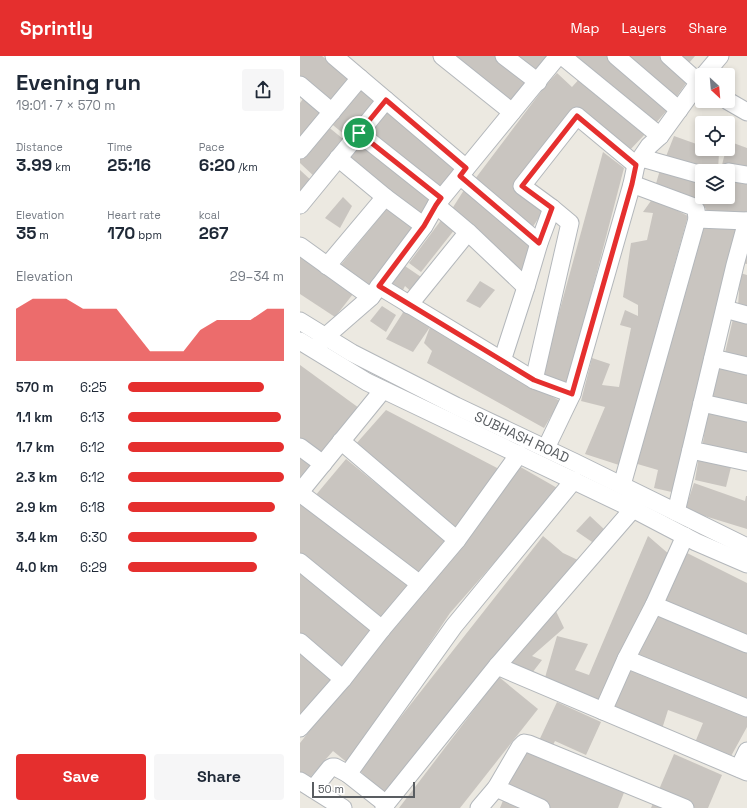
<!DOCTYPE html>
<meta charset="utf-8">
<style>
body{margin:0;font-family:"Space Grotesk",sans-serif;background:#f6f6f7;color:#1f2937;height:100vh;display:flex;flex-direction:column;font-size:15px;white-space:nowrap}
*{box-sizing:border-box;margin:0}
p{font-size:13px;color:#747a83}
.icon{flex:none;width:22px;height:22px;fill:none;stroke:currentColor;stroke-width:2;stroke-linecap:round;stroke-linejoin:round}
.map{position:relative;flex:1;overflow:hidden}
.sheet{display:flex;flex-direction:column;background:#fff;width:300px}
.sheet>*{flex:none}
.needle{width:26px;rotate:154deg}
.tools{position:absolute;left:395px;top:12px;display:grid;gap:8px}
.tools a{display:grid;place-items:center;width:40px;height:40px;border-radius:4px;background:#fff;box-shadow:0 2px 6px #0003;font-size:20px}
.scale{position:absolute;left:12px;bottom:10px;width:103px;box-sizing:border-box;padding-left:4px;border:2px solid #595d61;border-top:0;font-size:11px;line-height:14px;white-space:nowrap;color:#595d61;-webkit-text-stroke:3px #fff;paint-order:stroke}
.pin{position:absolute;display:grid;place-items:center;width:34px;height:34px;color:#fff;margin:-17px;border:2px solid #fff;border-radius:50%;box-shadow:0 1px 4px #0007}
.round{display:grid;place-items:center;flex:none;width:42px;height:42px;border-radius:4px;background:#f6f6f7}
.head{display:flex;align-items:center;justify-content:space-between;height:68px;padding:0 16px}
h1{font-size:22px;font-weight:600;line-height:30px}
.figures{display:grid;grid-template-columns:repeat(3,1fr);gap:6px;height:68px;padding:4px 16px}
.figures div{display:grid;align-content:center}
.figures b{font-size:17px;font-weight:600}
.figures small{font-size:11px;font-weight:400}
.figures p{font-size:11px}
.chart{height:112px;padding:8px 16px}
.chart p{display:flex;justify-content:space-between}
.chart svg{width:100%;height:72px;margin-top:4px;fill:#e52f2e;opacity:.7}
.cta{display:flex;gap:8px;margin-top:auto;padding:8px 16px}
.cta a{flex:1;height:46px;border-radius:4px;background:#e52f2e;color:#fff;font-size:16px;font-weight:600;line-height:46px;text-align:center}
.cta a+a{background:#f6f6f7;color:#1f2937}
ul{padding:0 16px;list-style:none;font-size:13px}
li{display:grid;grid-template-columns:64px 48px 1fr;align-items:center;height:30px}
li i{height:10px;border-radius:5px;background:#e52f2e}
header{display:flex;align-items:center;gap:24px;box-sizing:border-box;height:56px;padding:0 20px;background:#e52f2e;color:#fff}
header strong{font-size:19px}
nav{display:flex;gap:22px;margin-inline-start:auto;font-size:14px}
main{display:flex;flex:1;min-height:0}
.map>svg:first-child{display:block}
.building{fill:#c9c5c0}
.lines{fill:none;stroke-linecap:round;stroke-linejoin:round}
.minor-casing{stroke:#b3b7bb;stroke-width:19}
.minor{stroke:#fff;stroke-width:17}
.route-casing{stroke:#fff;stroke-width:8}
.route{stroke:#e52f2e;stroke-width:5}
.labels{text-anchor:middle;stroke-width:3.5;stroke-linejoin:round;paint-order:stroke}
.street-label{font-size:14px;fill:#595d61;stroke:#fff}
</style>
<header>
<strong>Sprintly</strong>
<nav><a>Map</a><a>Layers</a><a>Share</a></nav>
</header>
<main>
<section class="sheet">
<div class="head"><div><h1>Evening run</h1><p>19:01 · 7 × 570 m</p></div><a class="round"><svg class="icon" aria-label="share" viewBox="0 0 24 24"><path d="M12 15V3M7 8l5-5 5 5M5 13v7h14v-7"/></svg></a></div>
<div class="figures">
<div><p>Distance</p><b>3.99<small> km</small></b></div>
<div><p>Time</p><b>25:16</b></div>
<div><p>Pace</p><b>6:20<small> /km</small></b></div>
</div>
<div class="figures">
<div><p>Elevation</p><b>35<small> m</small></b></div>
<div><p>Heart rate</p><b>170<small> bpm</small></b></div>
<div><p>kcal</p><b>267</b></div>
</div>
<div class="chart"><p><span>Elevation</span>29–34 m</p>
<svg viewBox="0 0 160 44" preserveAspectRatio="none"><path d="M0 44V12L10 6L20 6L30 6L40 12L50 12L60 12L70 25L80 38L90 38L100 38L110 25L120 19L130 19L140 19L150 12L160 12V44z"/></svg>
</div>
<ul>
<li><b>570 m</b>6:25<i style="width:87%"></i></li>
<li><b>1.1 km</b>6:13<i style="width:98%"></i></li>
<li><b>1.7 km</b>6:12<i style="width:100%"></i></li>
<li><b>2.3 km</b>6:12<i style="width:100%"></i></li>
<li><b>2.9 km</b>6:18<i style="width:94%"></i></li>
<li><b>3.4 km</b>6:30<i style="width:83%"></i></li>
<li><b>4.0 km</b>6:29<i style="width:83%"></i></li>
</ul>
<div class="cta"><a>Save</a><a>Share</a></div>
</section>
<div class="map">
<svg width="447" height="752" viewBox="0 0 447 752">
<rect width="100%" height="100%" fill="#ece9e1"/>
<!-- building -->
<g class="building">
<path d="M0 0H22L53 25 33 49 0 22Z"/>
<path d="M150 0H195L231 26 210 51Z"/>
<path d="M214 0H249L237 18Z"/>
<path d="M271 0H308L369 52 355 68Z"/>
<path d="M324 0H359L387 26 375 43Z"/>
<path d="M381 0H395L389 7Z"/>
<path d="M257 17 272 31 281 21 347 76 329 95 276 52 214 131 244 154 230 175 175 123 246 29Z"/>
<path d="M58 30 80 46 50 83 28 65Z"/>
<path d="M5 40 24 57 0 86V47Z"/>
<path d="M85 55 157 116 140 136 69 78Z"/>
<path d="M26 69 48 87 17 123 0 107V102Z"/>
<path d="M374 80 402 90V93H411L419 96 418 115H409L365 103Z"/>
<path d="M60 83 134 142 122 163 46 103Z"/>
<path d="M428 85 447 92V114L422 109 426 93H428Z"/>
<path d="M303 96 324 112 268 327 242 319Z"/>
<path d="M0 114 13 126 0 143Z"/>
<path d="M360 114 402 126V141H428V127L432 122 447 124V162L407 155 401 144 355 131Z"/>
<path d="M164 134 230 189 223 219 150 156Z"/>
<path d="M43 141 52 150 40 172 25 162Z"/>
<path d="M353 142 388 160 319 409 285 398 305 351 281 345 292 302 310 308 302 329 319 331 331 272 320 269 325 254 338 260V249L323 241 331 187 347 184 353 157 343 156Z"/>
<path d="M89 150 118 172 69 233 39 211Z"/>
<path d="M142 163 155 173 121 216 109 207Z"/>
<path d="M400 168 440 169 376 437 354 432 358 414 334 407Z"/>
<path d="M447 190V208L442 207Z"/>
<path d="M0 198 53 238 35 261 0 238Z"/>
<path d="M102 208 124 223 114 238 105 230 102 236 87 228Z"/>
<path d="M440 217 447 219V255L438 252Z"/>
<path d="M180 225 195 234 180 252 166 245Z"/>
<path d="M82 250 96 259 86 276 70 265Z"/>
<path d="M104 255 130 271 113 296 86 283Z"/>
<path d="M433 263 447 267V306L424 301Z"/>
<path d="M130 271 260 345 244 372 127 307 132 295 124 287Z"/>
<path d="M415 306 447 313V354L406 344Z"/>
<path d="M0 309 59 352 22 399 0 382Z"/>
<path d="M408 352 447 362V402L402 393Z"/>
<path d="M86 354 199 413 157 474 55 389Z"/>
<path d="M0 399 14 410 0 427Z"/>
<path d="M399 400 431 411 426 431 395 424Z"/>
<path d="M46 403 146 484 118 520 15 440Z"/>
<path d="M217 409 259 433 150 557 49 708 33 695 7 725 0 720V687Z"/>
<path d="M394 427 445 445 446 440H447V473L385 454Z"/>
<path d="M0 447 110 528 80 567 0 499Z"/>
<path d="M290 460 306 475 295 488 276 475Z"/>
<path d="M243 480 263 497 280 505 83 737 59 714Z"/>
<path d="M348 480 370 499 301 648 244 625 257 580 288 588 275 614 289 619Z"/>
<path d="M381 494 447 527V583L359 544Z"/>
<path d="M0 512 75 573 43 617 0 580Z"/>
<path d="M254 551 264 572 232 600 242 604 232 617 205 607Z"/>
<path d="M355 555 447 593V646L334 601Z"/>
<path d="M0 592 36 623 4 660 0 657Z"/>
<path d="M330 610 447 657V671L430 702 394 689 403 667 368 654 362 673 311 654Z"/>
<path d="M199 621 238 653 160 752H99Z"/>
<path d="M257 646 301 666 286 699 255 685 253 689 236 691Z"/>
<path d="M224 691 325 734 318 752H250L201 730Z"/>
<path d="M374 698 422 719 408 752H395L358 736Z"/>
<path d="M204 742 226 752H200Z"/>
<path d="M354 745 371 752H351Z"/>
</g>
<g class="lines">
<defs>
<g id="minor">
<path d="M34 0 166 112"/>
<path d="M142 0 212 56"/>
<path d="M204 0 238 26"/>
<path d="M262 0 360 80"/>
<path d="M316 0 379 54"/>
<path d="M369 0 398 26 402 29"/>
<path d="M404 19 420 0"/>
<path d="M0 29 32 56"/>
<path d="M428 45 447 56"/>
<path d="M59 77 141 142"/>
<path d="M0 94 60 22"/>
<path d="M38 102 85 141 124 170"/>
<path d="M342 102 402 119"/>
<path d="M428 116 447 119"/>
<path d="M160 120 239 187"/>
<path d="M0 149 86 44"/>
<path d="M136 149 168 176 226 231"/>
<path d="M397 163 447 165"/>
<path d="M0 190 71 241"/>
<path d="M27 210 85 141"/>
<path d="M79 230 234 324 272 338"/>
<path d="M109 249 168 176"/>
<path d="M425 253 447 259"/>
<path d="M0 265 52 297 156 350 274 406 447 491"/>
<path d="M0 285 67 326 333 453 396 486 447 508"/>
<path d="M19 288 25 281 71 241 124 170 136 149 258 0"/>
<path d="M413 302 447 310"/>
<path d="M202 305 226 231 239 187 252 152"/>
<path d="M234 324 270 167 252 152 222 130 277 60 336 109"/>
<path d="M402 347 447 357"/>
<path d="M41 385 157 484 219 398"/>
<path d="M0 391 23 408"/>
<path d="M246 392 272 338 332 128 336 109 349 90 360 80 402 22"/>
<path d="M391 394 447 406"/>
<path d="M322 429 397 163 396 154 394 151 332 128"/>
<path d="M0 436 83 334"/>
<path d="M0 437 120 528"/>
<path d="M376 456 435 209 447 165"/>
<path d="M0 506 82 573"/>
<path d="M354 549 447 588"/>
<path d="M0 586 43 623"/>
<path d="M326 603 354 549 385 480"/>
<path d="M197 610 333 453"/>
<path d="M303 655 326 603 447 652"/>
<path d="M0 672 43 623 82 573 157 484"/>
<path d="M439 712 447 695"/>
<path d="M48 718 154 570 274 424"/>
<path d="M0 725 43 752"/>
<path d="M196 732 241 752"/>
<path d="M13 733 30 712 32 711H35L48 718 86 748"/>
<path d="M84 752 86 748 197 610 447 716"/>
<path d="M179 752 196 732 220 691 224 687 229 688 385 752"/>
</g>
</defs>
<!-- minor casing -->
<use href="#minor" class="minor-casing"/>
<!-- minor -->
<use href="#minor" class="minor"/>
</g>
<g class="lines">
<defs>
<path id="route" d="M86 44 166 112 160 120 239 187 252 152 222 130 277 60 336 109 332 128 272 338 234 324 79 230 124 170 136 149 141 142 59 77Z"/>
</defs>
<!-- route casing -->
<use href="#route" class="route-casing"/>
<!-- route -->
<use href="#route" class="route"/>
</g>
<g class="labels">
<!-- street labels -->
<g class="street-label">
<text transform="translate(222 381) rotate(25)" y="5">SUBHASH ROAD</text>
</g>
</g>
</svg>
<div class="tools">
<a><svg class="needle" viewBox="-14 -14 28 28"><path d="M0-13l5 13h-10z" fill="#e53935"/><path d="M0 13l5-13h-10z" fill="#747a83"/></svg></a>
<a><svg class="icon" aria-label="locate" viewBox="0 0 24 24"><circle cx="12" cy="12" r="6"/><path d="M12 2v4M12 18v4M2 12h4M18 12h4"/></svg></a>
<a><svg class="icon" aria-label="layers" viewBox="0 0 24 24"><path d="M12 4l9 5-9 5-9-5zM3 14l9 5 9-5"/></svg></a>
</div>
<div class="scale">50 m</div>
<div class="pin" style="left:59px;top:77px;background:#1e9e55"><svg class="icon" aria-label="arrive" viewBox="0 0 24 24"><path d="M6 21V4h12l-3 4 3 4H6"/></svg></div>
</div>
</main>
